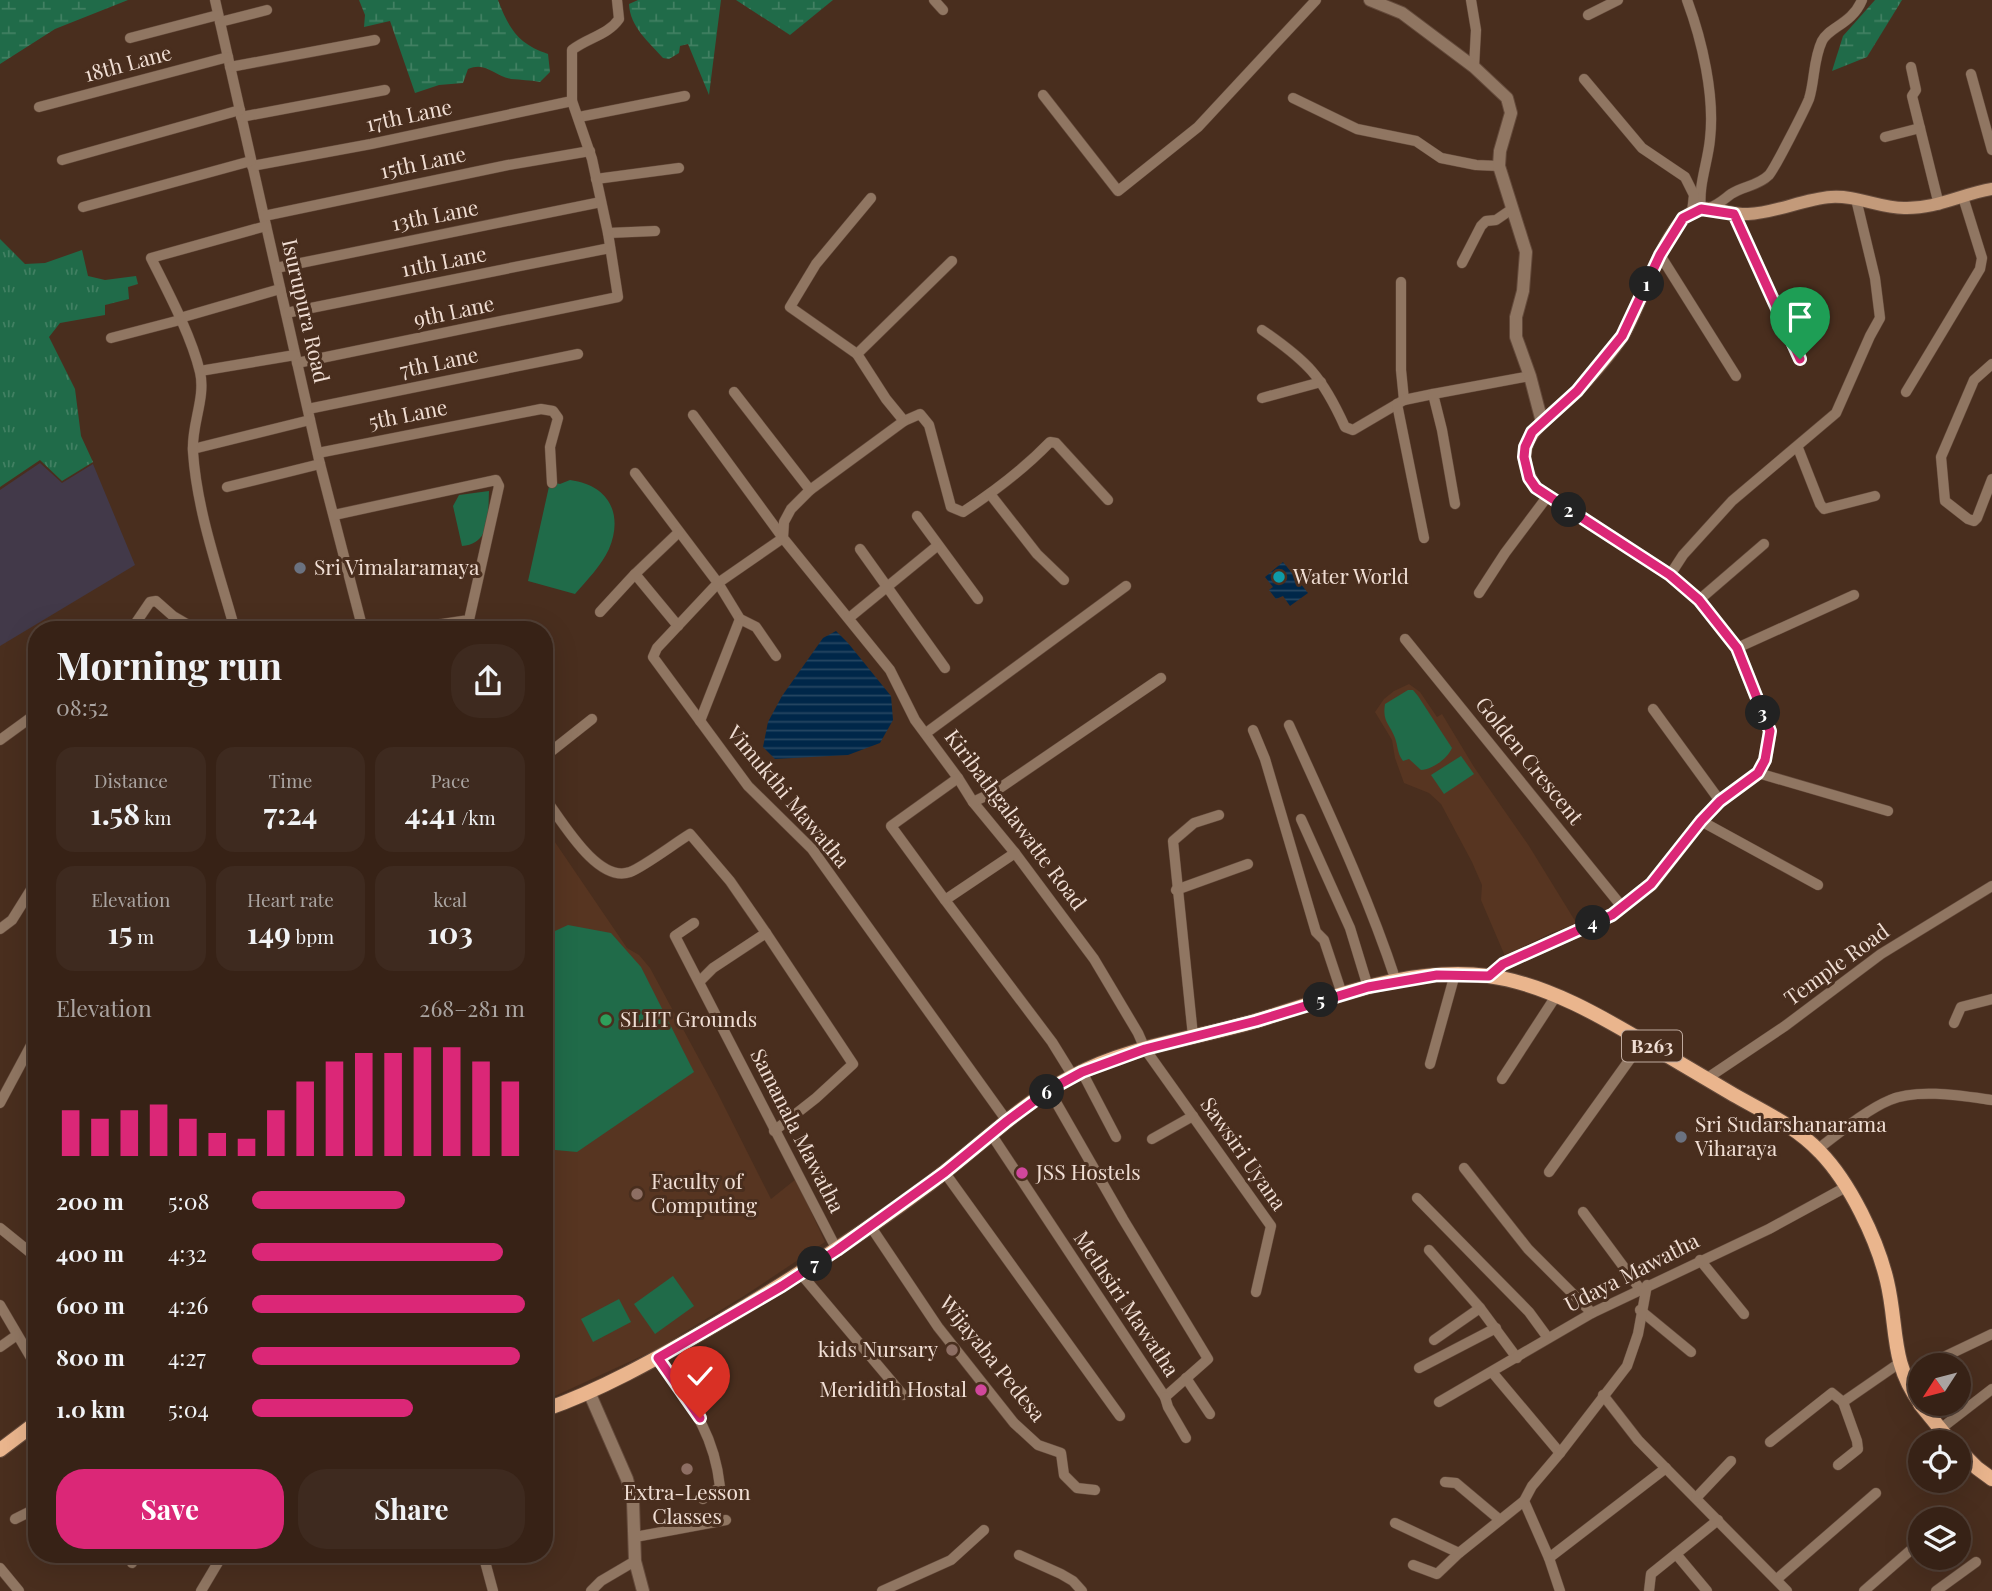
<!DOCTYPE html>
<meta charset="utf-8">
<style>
body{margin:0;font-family:"Playfair Display",serif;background:#3e2a1f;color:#f1f3f6;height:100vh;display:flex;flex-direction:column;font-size:26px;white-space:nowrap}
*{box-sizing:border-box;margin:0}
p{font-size:23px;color:#aaa4a1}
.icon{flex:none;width:38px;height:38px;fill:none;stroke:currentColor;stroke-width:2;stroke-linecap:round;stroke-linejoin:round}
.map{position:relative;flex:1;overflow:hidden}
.sheet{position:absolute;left:28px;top:621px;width:525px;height:942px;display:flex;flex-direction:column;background:#372216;border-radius:28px;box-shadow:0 7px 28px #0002,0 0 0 2px #513f35}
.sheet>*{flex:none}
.needle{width:46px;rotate:234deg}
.tools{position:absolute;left:1908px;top:1353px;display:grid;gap:14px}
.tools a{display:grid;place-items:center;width:63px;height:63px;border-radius:50%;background:#372216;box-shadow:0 7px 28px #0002,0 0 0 2px #513f35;font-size:35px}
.pin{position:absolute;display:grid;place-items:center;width:60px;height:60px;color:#fff;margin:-72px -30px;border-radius:50% 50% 50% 0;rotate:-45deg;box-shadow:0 0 7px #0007}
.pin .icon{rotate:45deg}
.km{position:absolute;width:35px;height:35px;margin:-18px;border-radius:50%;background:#222;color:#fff;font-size:19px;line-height:35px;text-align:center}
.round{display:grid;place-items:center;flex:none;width:74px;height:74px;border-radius:28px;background:#3e2a1f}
.headline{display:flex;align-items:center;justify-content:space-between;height:119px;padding:0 28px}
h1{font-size:38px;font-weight:700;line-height:52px}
.figures{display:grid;grid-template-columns:repeat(3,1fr);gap:10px;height:119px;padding:7px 28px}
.figures div{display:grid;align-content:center;border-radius:18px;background:#3e2a1f;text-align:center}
.figures b{font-size:30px;font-weight:700}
.figures small{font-size:19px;font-weight:400}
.figures p{font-size:19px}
.chart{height:196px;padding:14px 28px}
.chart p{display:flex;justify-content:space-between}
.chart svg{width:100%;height:126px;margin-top:7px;stroke:#db2777;stroke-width:6}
.action{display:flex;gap:14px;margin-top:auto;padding:14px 28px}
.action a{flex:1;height:80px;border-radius:28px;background:#db2777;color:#fff;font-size:28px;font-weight:700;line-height:80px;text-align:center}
.action a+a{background:#3e2a1f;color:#f1f3f6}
ul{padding:0 28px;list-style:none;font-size:23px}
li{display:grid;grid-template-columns:112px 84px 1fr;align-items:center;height:52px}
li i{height:18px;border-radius:9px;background:#db2777}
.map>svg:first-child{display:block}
.built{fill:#573521}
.industrial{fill:#423949}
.grass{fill:url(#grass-tufts)}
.wetland{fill:url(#wetland-marsh)}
.green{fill:#206b49}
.water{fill:url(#water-rules)}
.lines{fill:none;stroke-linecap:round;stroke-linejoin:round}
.minor-casing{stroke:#644a3b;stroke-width:11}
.tertiary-casing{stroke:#644a3b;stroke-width:14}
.secondary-casing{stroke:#644a3b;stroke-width:14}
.primary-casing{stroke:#644a3b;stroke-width:16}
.minor{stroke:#907662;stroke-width:10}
.tertiary{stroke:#907662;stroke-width:12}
.secondary{stroke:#c39a7a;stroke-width:12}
.primary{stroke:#eab58d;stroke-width:14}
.route-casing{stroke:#fff;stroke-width:14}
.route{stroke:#db2777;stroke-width:9}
.worship-dot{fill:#6b7280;stroke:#492e1e;stroke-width:2.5}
.culture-dot{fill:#0f9aa8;stroke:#492e1e;stroke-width:2.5}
.leisure-dot{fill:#2e9e5b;stroke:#492e1e;stroke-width:2.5}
.hotel-dot{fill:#d1479c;stroke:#492e1e;stroke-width:2.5}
.education-dot{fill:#8d6e63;stroke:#492e1e;stroke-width:2.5}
.labels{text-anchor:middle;stroke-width:6;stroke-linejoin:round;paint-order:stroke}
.shield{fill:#492e1e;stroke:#bea99d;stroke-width:2}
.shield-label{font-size:19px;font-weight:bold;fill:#f0ded4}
.street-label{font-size:21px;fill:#f0ded4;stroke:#492e1e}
.poi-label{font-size:21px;fill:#f0ded4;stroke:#492e1e;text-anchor:start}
</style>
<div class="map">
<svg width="1992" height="1591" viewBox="0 0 1992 1591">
<defs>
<pattern id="grass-tufts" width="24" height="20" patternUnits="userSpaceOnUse" patternTransform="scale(1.75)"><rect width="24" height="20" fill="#206b49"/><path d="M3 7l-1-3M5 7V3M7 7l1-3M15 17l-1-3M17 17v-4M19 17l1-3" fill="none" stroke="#418062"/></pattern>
<pattern id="wetland-marsh" width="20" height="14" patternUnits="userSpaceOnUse" patternTransform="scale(1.75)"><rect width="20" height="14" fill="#206b49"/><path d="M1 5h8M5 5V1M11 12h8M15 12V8" fill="none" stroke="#418062"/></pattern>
<pattern id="water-rules" width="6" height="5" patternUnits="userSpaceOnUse" patternTransform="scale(1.75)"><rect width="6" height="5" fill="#002749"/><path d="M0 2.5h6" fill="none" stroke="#264662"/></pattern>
</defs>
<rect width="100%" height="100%" fill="#492e1e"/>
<!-- built -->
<g class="built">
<path d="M1409 684 1420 692 1437 717 1442 714 1474 767 1529 846 1577 924 1551 933 1505 956 1481 900 1482 885 1472 862 1441 804 1429 793 1404 783 1395 758 1392 740 1375 712 1384 699 1394 691Z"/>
<path d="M544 826 627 948 639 955 650 968 717 1092 771 1199 796 1179 825 1242 744 1296 655 1350 544 1401Z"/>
</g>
<!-- industrial -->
<path class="industrial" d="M40 463 62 483 93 464 135 565 0 646V490Z"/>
<!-- grass -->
<path class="grass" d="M0 239 25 264 45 263 82 250 88 276 105 280 136 276 138 284 128 287 129 299 105 305V315L60 323 49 337 75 389 81 436 93 462 62 481 40 460 0 487Z"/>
<!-- wetland -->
<g class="wetland">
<path d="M0 0H128L55 29 0 64Z"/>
<path d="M359 0H498C509 29 518 44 548 54L550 72 540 82C530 80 521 80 511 79 494 76 486 61 468 69L463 83 439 85 415 93 390 21 364 27 365 15Z"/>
<path d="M638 0H721L709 95 688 44 680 46 679 53 669 59 663 58C649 42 630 27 629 4Z"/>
<path d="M736 0H833L790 35Z"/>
<path d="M1875 0H1902L1867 57 1832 71 1843 36Z"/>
</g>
<!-- green -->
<g class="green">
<path d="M570 480C608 485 624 513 609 549 601 566 587 580 575 594L528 581 550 482 560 484Z"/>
<path d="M489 491C488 514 491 544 462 546L453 506 459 495Z"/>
<path d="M1408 690H1413L1418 696 1452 748C1447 759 1433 769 1421 770L1409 759 1403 761C1397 753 1398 746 1395 738 1390 724 1382 722 1385 704Z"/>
<path d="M1461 756 1474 774 1444 794 1431 775Z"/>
<path d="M568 925 611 933 641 967 694 1072 577 1152 544 1149V936Z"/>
<path d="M673 1276 694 1306 655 1334 634 1304Z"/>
<path d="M619 1299 631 1322 593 1342 581 1319Z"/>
</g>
<!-- water -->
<g class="water">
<path d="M1283 562 1308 593 1290 606 1283 596 1276 599 1269 590 1273 587 1265 577Z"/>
<path d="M836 631 848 643 891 696 893 720 880 743 848 755 775 759 763 747 768 722 782 696 823 638Z"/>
</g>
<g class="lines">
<defs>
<g id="minor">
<path d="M215 0 320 464 363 630"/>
<path d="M934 0 943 10"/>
<path d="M1471 0 1476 30 1474 67"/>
<path d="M1687 0C1702 40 1715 96 1710 139 1708 162 1698 185 1701 209"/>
<path d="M1588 15 1618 0"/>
<path d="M220 22 267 10"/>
<path d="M130 38 218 15"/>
<path d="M230 67 375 40"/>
<path d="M1911 67 1916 90 1912 96 1939 205"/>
<path d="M1971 74 1992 150"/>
<path d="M1584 79 1642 148 1685 177 1694 195 1692 212"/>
<path d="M1043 95 1118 191 1198 127 1316 0"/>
<path d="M1293 98 1357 129 1416 141 1441 158 1476 165 1499 166"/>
<path d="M39 107 228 57"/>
<path d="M241 117 385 90"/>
<path d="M579 117 685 96"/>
<path d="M1885 137 1920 128"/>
<path d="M62 160 240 110"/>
<path d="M252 166 371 144 572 101"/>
<path d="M596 179 679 168"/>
<path d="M83 207 251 161"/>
<path d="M1709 208C1718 205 1723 200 1731 194 1743 186 1758 186 1769 175 1775 168 1805 109 1809 99 1815 80 1813 60 1822 41 1829 27 1852 24 1862 0"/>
<path d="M1734 214 1800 359"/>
<path d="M264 216 508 165 590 151"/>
<path d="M608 233 655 231"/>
<path d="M1660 255 1736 376"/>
<path d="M952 261 857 354 886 399 904 421 920 414 929 425 951 507 963 512C995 491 1024 469 1050 442L1056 443 1108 500"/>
<path d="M1462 263 1481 226 1486 221 1496 220 1512 209"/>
<path d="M276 268 601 202"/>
<path d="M1401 282V370L1404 400"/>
<path d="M286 313 610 248"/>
<path d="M180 318 280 289"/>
<path d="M1262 330C1307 361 1322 376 1345 427L1353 430 1404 400 1433 394"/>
<path d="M111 338 180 320"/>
<path d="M857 354 790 307 816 264 871 198"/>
<path d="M297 363 618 297 608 233 592 159 572 101V50C587 38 608 35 619 19L617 0"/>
<path d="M1992 364 1974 380 1941 457 1945 501 1968 519 1974 521 1977 518 1992 479"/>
<path d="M200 371 295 355"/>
<path d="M734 392 810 490"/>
<path d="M1906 392 1980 269 1982 258 1963 197"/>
<path d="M1262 398 1321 382"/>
<path d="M1397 404 1424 538"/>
<path d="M308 409 578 354"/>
<path d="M693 415 783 538 718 583 740 619 756 627 776 656"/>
<path d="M904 421 810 490 791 509 784 522 783 538 890 670 915 720 958 778 973 802 1015 853 1094 959 1138 1033 1145 1049 1271 1226 1256 1292"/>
<path d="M1798 448 1820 504 1824 509 1875 496"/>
<path d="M193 449 310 420"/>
<path d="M318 453 541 409 553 411 558 418 550 447 552 483"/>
<path d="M635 473 718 583 657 648 653 657 748 786 812 849 1007 1121"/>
<path d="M227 487 320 464"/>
<path d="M990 494 1037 554 1064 580"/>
<path d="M1455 504 1442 430 1433 394 1530 376"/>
<path d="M334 515 496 480 499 486 469 620 402 630"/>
<path d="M917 516 978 599"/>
<path d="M860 549 945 668"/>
<path d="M635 574 678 626"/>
<path d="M1670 575 1683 555 1732 501 1836 413 1870 336 1880 318 1875 278 1856 199"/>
<path d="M1479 593 1505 553 1547 497"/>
<path d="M1699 600 1764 544"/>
<path d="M600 612 635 574 679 532"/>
<path d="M849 618 937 546"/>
<path d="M131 630 150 602 156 601 173 616 197 630"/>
<path d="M235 630C219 572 197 512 193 452 191 425 206 398 200 372 191 335 168 292 151 258L266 226"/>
<path d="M1405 639 1623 908"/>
<path d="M1737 648 1854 595"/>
<path d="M1653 709 1720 801"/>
<path d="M700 721 740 619"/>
<path d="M1289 725C1327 809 1367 893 1396 981"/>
<path d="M1253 730 1265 759 1316 932 1324 940 1342 994"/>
<path d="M926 733 1126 586"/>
<path d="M0 740 37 713"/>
<path d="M544 757 592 719"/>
<path d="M1758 773 1888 811"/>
<path d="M544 797C561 819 597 884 630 872 645 866 675 843 690 834L730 881 766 933"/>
<path d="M973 802 994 792 1161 678"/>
<path d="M1301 819 1350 928 1368 987"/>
<path d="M1701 821 1818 885"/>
<path d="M1015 853 945 900 1052 1042 1073 1076"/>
<path d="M1176 890 1248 864"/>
<path d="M945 900 891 826 958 778"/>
<path d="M694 923 675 936 837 1250"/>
<path d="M0 929 12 920 37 880"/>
<path d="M700 981 713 968 766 933 853 1064 816 1098 774 1131"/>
<path d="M1954 1023 1961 1007 1992 999"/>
<path d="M1193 1036 1173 841 1194 823 1219 815"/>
<path d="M1430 1064 1455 974"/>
<path d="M1082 1072 1116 1137"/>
<path d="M1502 1079 1556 996"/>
<path d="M1706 1079 1785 1026 1881 954 1992 886"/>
<path d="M0 1103 37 1034"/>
<path d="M991 1134 1165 1397 1208 1359 1123 1219 1049 1090"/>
<path d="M1152 1139 1193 1116"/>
<path d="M1818 1149C1839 1133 1866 1110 1890 1100 1917 1088 1963 1096 1992 1100"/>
<path d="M1464 1168 1528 1249 1592 1313"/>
<path d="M1549 1172 1643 1041"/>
<path d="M945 1173 1120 1416"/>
<path d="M1417 1198 1529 1312 1548 1338"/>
<path d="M1583 1212 1640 1289"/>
<path d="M871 1227 938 1327 1014 1423 1038 1445 1061 1453 1064 1475 1077 1488 1095 1490"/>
<path d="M0 1228 37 1258"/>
<path d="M1429 1250 1480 1308 1517 1358"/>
<path d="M1700 1260 1744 1314"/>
<path d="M801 1274 903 1395"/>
<path d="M0 1305 37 1368"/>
<path d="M1640 1310 1691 1352"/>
<path d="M1434 1340 1480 1308"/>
<path d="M0 1347 17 1335"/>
<path d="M658 1358C689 1402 714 1431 720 1487L703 1499"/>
<path d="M1927 1365 1992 1334"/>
<path d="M1419 1368 1496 1328"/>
<path d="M1492 1372 1560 1453"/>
<path d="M1186 1378 1210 1414"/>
<path d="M1904 1378 1920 1369"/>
<path d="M1603 1395 1638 1440 1787 1591"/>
<path d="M1165 1397 1168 1407 1186 1438"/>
<path d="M1439 1402 1592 1313 1769 1229 1846 1187"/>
<path d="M1939 1430 1992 1389"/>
<path d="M1770 1442 1832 1393 1843 1402 1898 1364"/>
<path d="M1838 1465 1858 1449 1857 1441 1843 1402"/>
<path d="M1445 1482 1456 1483 1500 1520"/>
<path d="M1696 1498 1731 1461"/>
<path d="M1524 1501 1549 1558 1560 1591"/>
<path d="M15 1519 37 1508"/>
<path d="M1395 1523 1459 1553"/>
<path d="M635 1537 726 1520"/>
<path d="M483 1554 493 1591"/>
<path d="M1676 1554 1707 1591"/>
<path d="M1019 1555 1061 1574 1073 1581 1082 1591"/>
<path d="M1549 1558 1666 1468"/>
<path d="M132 1563 136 1554"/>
<path d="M1413 1565 1437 1574 1459 1553 1524 1501 1532 1486 1560 1453 1627 1366 1638 1334 1647 1285"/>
<path d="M0 1568 19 1591"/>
<path d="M1777 1579 1876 1493"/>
<path d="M201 1591 223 1554"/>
<path d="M591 1591 601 1581 635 1561"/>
<path d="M882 1591 951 1560 984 1530"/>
<path d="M1649 1591 1651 1574 1718 1520"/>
<path d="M1864 1591 1920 1542"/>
<path d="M1936 1591 1976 1562"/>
</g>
<g id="tertiary">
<path d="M1370 0 1402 13 1474 67 1507 98 1511 113 1500 151 1499 166 1526 252 1523 291 1516 317V337L1530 376 1542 422"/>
<path d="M589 1392 627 1479 633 1501 635 1561 643 1591"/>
</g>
<path id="secondary" d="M1489 976 1503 964 1612 915 1652 884 1701 821 1720 801 1758 773 1765 760 1770 731 1737 648 1699 600 1670 575 1536 488C1503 439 1550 420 1578 390 1593 374 1610 355 1622 337 1641 308 1664 222 1696 210 1712 205 1731 215 1748 214 1776 213 1803 199 1831 197 1856 195 1880 208 1904 208 1936 209 1962 194 1992 189"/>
<g id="primary">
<path d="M1920 1404 1951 1442"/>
<path d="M544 1410C601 1390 654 1360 706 1330 783 1285 857 1238 929 1184 977 1149 1020 1104 1073 1076 1131 1045 1200 1038 1262 1019 1334 997 1411 966 1488 976 1551 984 1614 1024 1668 1056 1690 1069 1712 1082 1734 1095 1764 1112 1797 1127 1820 1152 1850 1183 1877 1239 1887 1281 1898 1327 1890 1362 1920 1403"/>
<path d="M1958 1449 1977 1468 1992 1479"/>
<path d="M0 1450 37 1422"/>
</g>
</defs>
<!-- minor casing -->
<use href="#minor" class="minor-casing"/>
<!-- tertiary casing -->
<use href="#tertiary" class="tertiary-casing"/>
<!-- secondary casing -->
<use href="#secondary" class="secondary-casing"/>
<!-- primary casing -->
<use href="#primary" class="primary-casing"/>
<!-- minor -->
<use href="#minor" class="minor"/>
<!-- tertiary -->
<use href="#tertiary" class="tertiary"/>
<!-- secondary -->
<use href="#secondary" class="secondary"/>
<!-- primary -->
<use href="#primary" class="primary"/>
</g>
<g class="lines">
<defs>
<path id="route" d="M700 1418 658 1358 782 1286 837 1250 945 1172 1007 1121 1049 1090 1082 1072 1145 1049 1256 1021 1368 987 1437 975 1489 976 1503 964 1612 915 1651 884 1701 821 1720 801 1758 773 1765 760 1770 731 1737 648 1699 600 1670 575 1536 488 1529 478 1524 457 1525 447 1532 432 1577 391 1622 336 1660 255 1683 218 1701 209 1734 214 1800 359"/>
</defs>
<!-- route casing -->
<use href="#route" class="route-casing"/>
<!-- route -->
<use href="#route" class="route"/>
</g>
<!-- markers -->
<g class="worship-dot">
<circle cx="300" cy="568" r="7"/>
<circle cx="1681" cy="1137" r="7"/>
</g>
<circle class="culture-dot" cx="1279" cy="577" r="7"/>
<circle class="leisure-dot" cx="606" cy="1020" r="7"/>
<g class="hotel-dot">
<circle cx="1022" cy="1173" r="7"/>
<circle cx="981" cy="1390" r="7"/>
</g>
<g class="education-dot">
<circle cx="637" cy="1194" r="7"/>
<circle cx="952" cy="1350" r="7"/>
<circle cx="687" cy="1469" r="7"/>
</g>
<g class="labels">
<!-- shield labels -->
<rect class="shield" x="1622" y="1030.5" width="60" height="31" rx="5"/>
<g class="shield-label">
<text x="1652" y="1053">B263</text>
</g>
<!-- street labels -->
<g class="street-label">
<text transform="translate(128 64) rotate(-15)" y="7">18th Lane</text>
<text transform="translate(409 116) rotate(-12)" y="7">17th Lane</text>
<text transform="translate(423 163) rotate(-12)" y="7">15th Lane</text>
<text transform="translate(435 216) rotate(-11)" y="7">13th Lane</text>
<text transform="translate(444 262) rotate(-11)" y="7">11th Lane</text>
<text transform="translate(305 311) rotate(77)" y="7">Isurupura Road</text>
<text transform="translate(454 312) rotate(-12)" y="7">9th Lane</text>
<text transform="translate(439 363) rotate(-12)" y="7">7th Lane</text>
<text transform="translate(408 415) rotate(-11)" y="7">5th Lane</text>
<text transform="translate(1529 761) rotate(51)" y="7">Golden Crescent</text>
<text transform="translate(788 797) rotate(50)" y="7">Vimukthi Mawatha</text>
<text transform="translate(1015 820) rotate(53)" y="7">Kiribathgalawatte Road</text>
<text transform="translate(1837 965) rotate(-36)" y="7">Temple Road</text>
<text transform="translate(797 1131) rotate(63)" y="7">Samanala Mawatha</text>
<text transform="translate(1243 1154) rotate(55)" y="7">Sawsiri Uyana</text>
<text transform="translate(1632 1273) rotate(-27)" y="7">Udaya Mawatha</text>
<text transform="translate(1126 1304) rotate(56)" y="7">Methsiri Mawatha</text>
<text transform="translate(992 1359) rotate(51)" y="7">Wijayaba Pedesa</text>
</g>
<!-- poi labels -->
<g class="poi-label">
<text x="314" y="575">Sri Vimalaramaya</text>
<text x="1293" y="584">Water World</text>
<text x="620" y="1027">SLIIT Grounds</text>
<text x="1695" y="1132">Sri Sudarshanarama<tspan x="1695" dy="24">Viharaya</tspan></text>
<text x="1036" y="1180">JSS Hostels</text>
<text x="651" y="1189">Faculty of<tspan x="651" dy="24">Computing</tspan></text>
<text x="938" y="1357" text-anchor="end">kids Nursary</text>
<text x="967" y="1397" text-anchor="end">Meridith Hostal</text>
<text x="687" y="1500" text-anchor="middle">Extra-Lesson<tspan x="687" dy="24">Classes</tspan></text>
</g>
</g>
</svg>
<div class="tools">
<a><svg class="needle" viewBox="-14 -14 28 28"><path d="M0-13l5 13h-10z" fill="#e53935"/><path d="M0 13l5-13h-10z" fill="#aaa4a1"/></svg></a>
<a><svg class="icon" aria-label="locate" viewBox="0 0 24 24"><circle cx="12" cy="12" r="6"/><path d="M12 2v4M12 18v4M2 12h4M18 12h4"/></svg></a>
<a><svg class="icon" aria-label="layers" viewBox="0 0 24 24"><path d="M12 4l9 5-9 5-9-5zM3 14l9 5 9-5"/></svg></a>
</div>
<div class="pin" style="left:1800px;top:359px;background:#1e9e55"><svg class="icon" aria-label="arrive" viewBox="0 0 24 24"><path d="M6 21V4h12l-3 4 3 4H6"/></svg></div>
<div class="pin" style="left:700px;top:1418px;background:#d93025"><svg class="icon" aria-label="check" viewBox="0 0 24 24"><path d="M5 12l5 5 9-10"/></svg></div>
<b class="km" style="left:1647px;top:284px">1</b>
<b class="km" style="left:1569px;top:510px">2</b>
<b class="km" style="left:1763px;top:713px">3</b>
<b class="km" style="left:1593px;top:923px">4</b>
<b class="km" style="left:1321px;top:1000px">5</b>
<b class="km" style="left:1047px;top:1092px">6</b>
<b class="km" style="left:815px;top:1264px">7</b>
<section class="sheet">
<div class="headline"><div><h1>Morning run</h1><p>08:52</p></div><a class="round"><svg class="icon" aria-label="share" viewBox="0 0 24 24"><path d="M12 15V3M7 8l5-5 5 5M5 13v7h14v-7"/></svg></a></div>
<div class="figures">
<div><p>Distance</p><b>1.58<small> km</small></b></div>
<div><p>Time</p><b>7:24</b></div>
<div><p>Pace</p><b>4:41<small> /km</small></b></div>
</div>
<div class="figures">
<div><p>Elevation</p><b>15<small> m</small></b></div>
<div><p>Heart rate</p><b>149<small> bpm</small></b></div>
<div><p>kcal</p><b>103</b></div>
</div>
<div class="chart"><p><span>Elevation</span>268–281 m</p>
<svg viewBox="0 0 160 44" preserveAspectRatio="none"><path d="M5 44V28M15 44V31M25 44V28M35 44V26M45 44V31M55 44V36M65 44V38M75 44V28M85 44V18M95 44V11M105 44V8M115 44V8M125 44V6M135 44V6M145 44V11M155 44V18"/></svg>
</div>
<ul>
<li><b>200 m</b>5:08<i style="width:56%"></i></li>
<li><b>400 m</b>4:32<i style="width:92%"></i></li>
<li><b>600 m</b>4:26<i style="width:100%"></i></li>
<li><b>800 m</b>4:27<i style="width:98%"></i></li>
<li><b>1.0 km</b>5:04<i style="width:59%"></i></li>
</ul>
<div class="action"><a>Save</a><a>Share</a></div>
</section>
</div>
